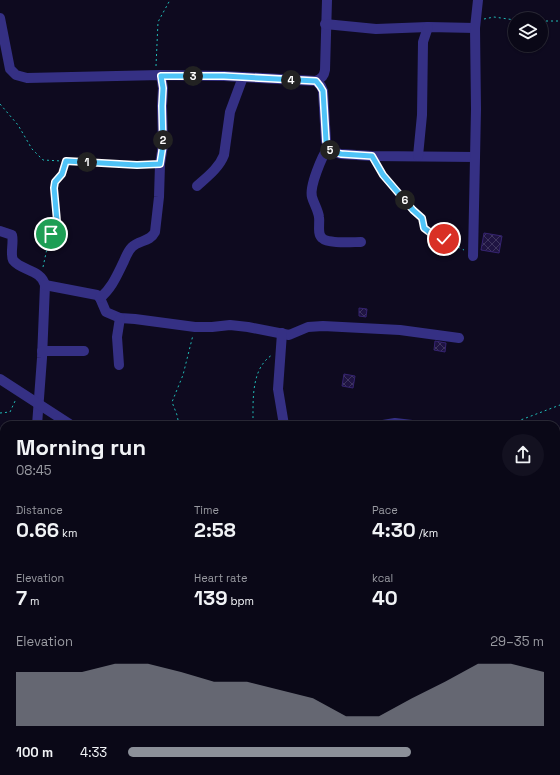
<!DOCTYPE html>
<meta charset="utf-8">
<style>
body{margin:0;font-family:"Space Grotesk",sans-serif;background:#131120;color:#f1f3f6;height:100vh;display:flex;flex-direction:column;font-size:15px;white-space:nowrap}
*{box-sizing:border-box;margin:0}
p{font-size:13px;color:#999aa1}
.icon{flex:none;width:22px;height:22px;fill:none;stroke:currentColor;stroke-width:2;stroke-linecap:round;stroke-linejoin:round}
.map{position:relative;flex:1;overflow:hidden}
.details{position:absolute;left:0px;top:421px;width:560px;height:354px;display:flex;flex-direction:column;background:#0a0817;border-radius:12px 12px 0 0;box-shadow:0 1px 3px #0004,0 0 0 1px #2a2936}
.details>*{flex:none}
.fabs{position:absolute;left:508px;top:12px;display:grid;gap:8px}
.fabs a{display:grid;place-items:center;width:40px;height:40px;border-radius:50%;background:#0a0817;box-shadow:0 1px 3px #0004,0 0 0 1px #2a2936;font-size:20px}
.pin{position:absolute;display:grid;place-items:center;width:34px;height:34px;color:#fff;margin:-17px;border:2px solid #fff;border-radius:50%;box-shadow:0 1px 4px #0007}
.km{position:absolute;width:20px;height:20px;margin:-10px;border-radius:50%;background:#222;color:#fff;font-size:11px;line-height:20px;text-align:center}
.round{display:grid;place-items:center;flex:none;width:42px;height:42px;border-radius:21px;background:#131120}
.headline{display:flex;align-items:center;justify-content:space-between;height:68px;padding:0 16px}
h1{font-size:22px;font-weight:700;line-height:30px}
.figures{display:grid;grid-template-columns:repeat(3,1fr);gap:6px;height:68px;padding:4px 16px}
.figures div{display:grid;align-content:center}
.figures b{font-size:20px;font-weight:700}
.figures small{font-size:11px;font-weight:400}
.figures p{font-size:11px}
.chart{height:112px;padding:8px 16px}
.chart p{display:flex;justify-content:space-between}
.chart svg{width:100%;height:72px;margin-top:4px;fill:#8c9099;opacity:.7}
ul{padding:0 16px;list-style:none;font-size:13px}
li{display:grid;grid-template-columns:64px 48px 1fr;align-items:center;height:30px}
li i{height:10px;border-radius:5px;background:#8c9099}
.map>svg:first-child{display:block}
.building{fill:url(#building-cross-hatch);stroke:#352371}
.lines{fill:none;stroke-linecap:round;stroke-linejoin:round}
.path{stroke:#20bbb7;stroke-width:1;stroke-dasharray:2 3;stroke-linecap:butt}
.minor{stroke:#353084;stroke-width:10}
.route-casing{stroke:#fff;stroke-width:8}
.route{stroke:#4fc3f7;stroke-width:5}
</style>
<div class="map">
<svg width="560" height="775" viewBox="0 0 560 775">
<defs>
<pattern id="building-cross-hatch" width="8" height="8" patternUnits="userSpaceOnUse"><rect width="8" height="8" fill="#1f1442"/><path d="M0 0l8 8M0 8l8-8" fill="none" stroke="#3e355e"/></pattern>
</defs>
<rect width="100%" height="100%" fill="#0e0a1f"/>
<!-- building -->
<g class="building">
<path d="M484 233 502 236 499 253 481 250Z"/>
<path d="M359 308 367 309 366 317 359 316Z"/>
<path d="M435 341 446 343 445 352 434 350Z"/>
<path d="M344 374 355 376 353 388 342 386Z"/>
</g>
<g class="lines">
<!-- path -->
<g class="path">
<path d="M484 19 494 17 515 20"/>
<path d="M541 21H560"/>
<path d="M156 66 158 22 170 0"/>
<path d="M0 104 18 125 32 149 43 160 137 165H151"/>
<path d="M376 165 383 175 413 210 422 218 424 228 432 234 464 250"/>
<path d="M43 267 48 244 57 221 54 188 55 182 62 174 66 162"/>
<path d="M0 413 10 412 16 399"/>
<path d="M253 418C253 397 252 368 272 355"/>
<path d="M94 425 100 423 127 421"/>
<path d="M179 425 177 415 172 402 183 375 193 335"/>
<path d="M513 425 518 421 560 405"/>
<path d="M0 576 4 575"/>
<path d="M556 645 560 644"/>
<path d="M556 752 560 754"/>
<path d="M241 771 242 775"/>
<path d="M286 771V775"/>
<path d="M463 771 472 775"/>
</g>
<!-- minor -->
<g class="minor">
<path d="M0 18 10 69 16 75 27 78 161 75 224 76 316 81C322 78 324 76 325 70L327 0"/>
<path d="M325 24 376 29 428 27 475 28"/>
<path d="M316 81 321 86 323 91 326 141 330 151 341 154 372 156 475 157"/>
<path d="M328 148C322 156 309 187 312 197 314 204 318 210 319 217 320 223 317 234 322 238 328 244 352 242 361 242"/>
<path d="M418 156 422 115 423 42 428 27"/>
<path d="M197 186C207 177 219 168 224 155L230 112 243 77"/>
<path d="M0 231 12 235C14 242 10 254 13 260 21 271 41 269 45 285L42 358 37 425"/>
<path d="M473 256 476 109 475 28 478 0"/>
<path d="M45 285 97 295 100 298 106 312 120 318 135 319 195 327H212L230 325 248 327 289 335 308 327 323 326 400 330 459 338"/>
<path d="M100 298C112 288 117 275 124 261 126 256 128 251 132 247 139 240 150 242 155 232L159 197 160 164 163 145 162 106 163 88 161 75"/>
<path d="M282 333 278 389 284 425"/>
<path d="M42 351H84"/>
<path d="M119 365 117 337 120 318"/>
<path d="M0 379 71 425"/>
<path d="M383 425 395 423 412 425"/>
<path d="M0 498H4"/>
<path d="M0 713 4 714"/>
<path d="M556 767 560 770"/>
<path d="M60 771 62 775"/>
<path d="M146 771V775"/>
<path d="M364 771 365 775"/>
<path d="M482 771 483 775"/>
</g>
</g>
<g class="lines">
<defs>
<path id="route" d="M51 234 57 221 54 188 55 182 62 174 66 161 137 165 160 164 163 145 162 106 163 88 161 76H224L316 81 320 86 323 91 326 141 330 151 341 154 372 156 383 175 413 210 422 218 424 228 432 234 444 239"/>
</defs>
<!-- route casing -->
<use href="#route" class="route-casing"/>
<!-- route -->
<use href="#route" class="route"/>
</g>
</svg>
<div class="fabs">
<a><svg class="icon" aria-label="layers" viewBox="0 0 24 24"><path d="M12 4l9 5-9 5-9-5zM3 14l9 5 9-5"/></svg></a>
</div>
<div class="pin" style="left:51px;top:234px;background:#1e9e55"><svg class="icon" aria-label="arrive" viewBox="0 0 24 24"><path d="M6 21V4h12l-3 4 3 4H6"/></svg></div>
<div class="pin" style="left:444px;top:239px;background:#d93025"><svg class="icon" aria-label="check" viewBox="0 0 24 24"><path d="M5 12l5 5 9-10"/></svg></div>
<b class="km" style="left:87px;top:162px">1</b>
<b class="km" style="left:163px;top:140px">2</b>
<b class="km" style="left:193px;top:76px">3</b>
<b class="km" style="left:291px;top:80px">4</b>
<b class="km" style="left:330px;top:150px">5</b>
<b class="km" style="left:405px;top:200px">6</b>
<section class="details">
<div class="headline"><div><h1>Morning run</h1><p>08:45</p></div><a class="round"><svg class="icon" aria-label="share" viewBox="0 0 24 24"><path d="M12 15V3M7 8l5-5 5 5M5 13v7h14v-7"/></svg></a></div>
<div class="figures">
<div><p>Distance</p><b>0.66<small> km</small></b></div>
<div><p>Time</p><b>2:58</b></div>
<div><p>Pace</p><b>4:30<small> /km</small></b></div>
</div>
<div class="figures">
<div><p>Elevation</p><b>7<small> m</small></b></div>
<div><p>Heart rate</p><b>139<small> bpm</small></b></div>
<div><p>kcal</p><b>40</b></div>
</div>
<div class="chart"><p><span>Elevation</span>29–35 m</p>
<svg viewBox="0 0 160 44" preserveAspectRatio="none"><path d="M0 44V11L10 11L20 11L30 6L40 6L50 11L60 17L70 17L80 22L90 27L100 38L110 38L120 27L130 17L140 6L150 6L160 11V44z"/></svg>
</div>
<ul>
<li><b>100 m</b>4:33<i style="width:68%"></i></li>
</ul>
</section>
</div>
